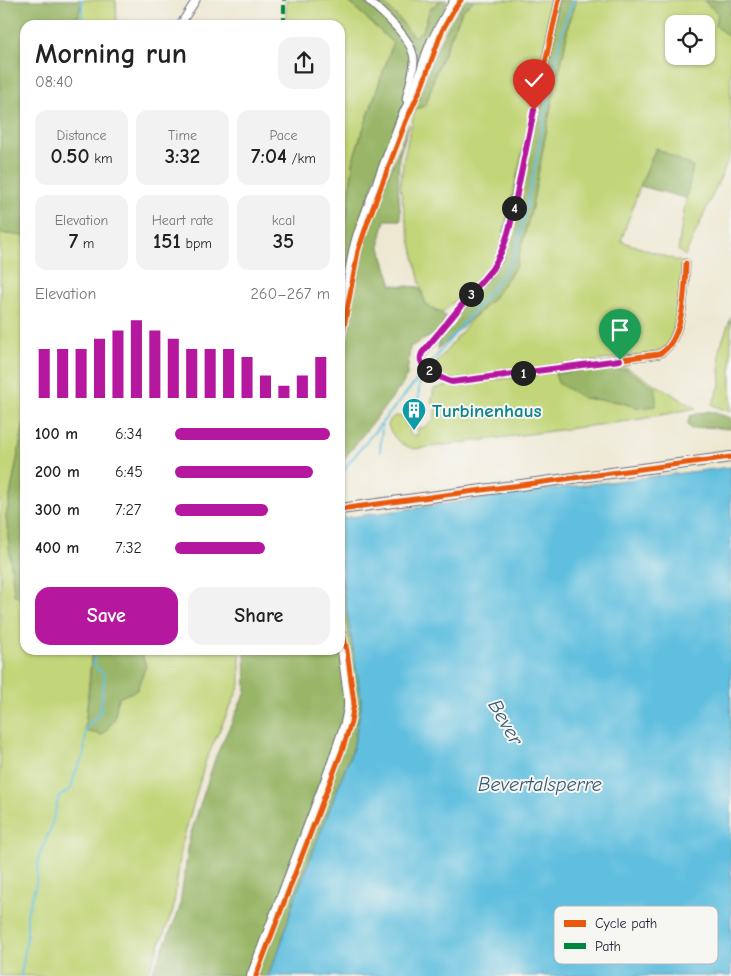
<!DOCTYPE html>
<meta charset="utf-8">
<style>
body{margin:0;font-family:"Comic Neue",sans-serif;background:#f2f2f2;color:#222;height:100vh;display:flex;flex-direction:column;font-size:19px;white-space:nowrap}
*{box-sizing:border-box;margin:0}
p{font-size:16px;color:#767676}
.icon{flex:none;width:28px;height:28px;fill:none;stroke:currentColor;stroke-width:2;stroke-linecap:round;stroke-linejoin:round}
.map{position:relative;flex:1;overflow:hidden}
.panel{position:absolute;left:20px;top:20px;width:325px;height:635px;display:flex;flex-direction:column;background:#fff;border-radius:15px;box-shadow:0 1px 4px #0004}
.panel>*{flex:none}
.buttons{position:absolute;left:665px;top:15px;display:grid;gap:10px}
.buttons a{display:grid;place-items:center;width:50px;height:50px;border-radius:10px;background:#fff;box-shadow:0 1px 4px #0004;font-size:25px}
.pin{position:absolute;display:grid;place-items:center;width:42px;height:42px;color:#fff;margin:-51px -21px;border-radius:50% 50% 50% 0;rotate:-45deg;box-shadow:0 0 5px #0007}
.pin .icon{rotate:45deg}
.km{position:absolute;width:25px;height:25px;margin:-12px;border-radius:50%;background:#222;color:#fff;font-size:14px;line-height:25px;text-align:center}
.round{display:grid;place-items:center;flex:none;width:52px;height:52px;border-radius:15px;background:#f2f2f2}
.overview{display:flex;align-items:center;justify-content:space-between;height:85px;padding:0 15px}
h1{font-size:28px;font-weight:700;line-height:38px}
.figures{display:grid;grid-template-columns:repeat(3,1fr);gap:8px;height:85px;padding:5px 15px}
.figures div{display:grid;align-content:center;border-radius:12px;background:#f2f2f2;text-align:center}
.figures b{font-size:21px;font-weight:700}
.figures small{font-size:14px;font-weight:400}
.figures p{font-size:14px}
.chart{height:140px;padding:10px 15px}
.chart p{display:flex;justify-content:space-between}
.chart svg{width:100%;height:90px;margin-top:5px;stroke:#b5179e;stroke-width:6}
.action{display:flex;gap:10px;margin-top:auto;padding:10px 15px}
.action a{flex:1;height:58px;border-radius:15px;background:#b5179e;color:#fff;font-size:20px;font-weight:700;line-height:58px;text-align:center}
.action a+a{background:#f2f2f2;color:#222}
ul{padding:0 15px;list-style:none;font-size:16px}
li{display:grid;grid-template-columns:80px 60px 1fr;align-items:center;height:38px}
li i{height:12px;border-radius:6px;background:#b5179e}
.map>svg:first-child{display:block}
.green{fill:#c2d578;stroke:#727c5a;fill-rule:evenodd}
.forest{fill:#99b668;stroke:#5e6c52}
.water{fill:#61bfdf;stroke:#42708d}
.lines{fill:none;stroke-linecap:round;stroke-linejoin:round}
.stream{stroke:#61bfdf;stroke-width:2}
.street-casing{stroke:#696770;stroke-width:9}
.secondary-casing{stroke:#696770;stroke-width:12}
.street{stroke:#fff;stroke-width:7}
.secondary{stroke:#fff;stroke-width:10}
.quiet{stroke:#00873e;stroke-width:4;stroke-dasharray:8 4;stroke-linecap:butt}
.cycleway-casing{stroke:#f6f6f2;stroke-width:8}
.cycleway{stroke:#e8590c;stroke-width:5}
.route-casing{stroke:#fff;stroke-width:10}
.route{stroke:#b5179e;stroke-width:6}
.labels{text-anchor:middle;stroke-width:4;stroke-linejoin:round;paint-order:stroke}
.culture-label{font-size:19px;font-weight:bold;fill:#0d838f;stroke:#f6f6f2;text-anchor:start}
.water-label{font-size:20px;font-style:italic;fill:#385974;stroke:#f6f6f2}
.key{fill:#f6f6f2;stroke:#b6b6bb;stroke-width:1}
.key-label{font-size:14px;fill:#22223b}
</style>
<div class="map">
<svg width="731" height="976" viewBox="0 0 731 976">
<rect width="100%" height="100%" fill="#f6f6f2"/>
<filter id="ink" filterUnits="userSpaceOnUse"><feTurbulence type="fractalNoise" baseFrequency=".02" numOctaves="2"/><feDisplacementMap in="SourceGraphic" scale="10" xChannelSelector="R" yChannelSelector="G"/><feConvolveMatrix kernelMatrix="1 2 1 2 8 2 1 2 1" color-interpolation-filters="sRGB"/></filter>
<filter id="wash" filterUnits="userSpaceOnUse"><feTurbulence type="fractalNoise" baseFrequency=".0096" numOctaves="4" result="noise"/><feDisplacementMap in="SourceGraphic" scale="20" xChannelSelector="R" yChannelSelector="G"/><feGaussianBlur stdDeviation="1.12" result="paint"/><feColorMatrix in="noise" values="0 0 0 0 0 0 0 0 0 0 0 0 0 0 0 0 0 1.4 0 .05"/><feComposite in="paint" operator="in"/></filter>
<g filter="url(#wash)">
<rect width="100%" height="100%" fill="#eee8d2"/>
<!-- green -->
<g class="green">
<path d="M82 0H116L117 25H81L78 18Z"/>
<path d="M286 0H347L393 43 354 156 347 214 340 238V25H286Z"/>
<path d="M377 0H441L430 9 423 30 414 37 388 8Z"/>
<path d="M474 0H558L502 239 496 257 489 267 442 313 427 305 424 301 406 221 400 186 404 157 415 110 426 105 435 74 462 11Z"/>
<path d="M577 0H706L705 2 718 13 715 25 731 39V154L685 256 678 250 686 198 693 167 656 148 640 186 621 241 684 263 678 319 667 346 655 353 455 380 443 377 435 371 437 362 469 323 490 302 516 267 532 207 551 106 564 51 568 26ZM674 24H706V56H674Z"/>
<path d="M0 233 25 236V422L24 423 6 517 21 599H25V650H92L85 730 114 721 118 698 146 666 140 650H240V685L206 760 182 844 173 910 147 976H0Z"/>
<path d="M731 317V412L712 405 721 383 719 350Z"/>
<path d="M611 364 614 368 624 366 696 408 636 420 415 449C401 446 394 439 388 426L390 420 394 416 406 417 407 426 410 428V435L417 436 418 428 424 427 434 420 436 405 431 403 434 389 449 385 537 375ZM604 367 614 370 640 408 619 402 583 398Z"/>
</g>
<!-- forest -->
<g class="forest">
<path d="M0 0H82L78 18 81 25H25V236L0 233Z"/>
<path d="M347 0H363L391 23 405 41 412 61 403 106 381 161 360 222 340 305V238L347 214 354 156 393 43Z"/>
<path d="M373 0C387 0 405 27 414 37L423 30 430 9 441 0H447L446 6 429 39 412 89 415 50Z"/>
<path d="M466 0H474L462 11 435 74 426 105 416 109 414 107C422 93 426 77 432 61 440 39 451 18 466 0Z"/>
<path d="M559 0H577L568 26 564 51 551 106 532 207 516 267 490 302 438 349 440 331 410 347 407 376 402 385 340 464V364L353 293 363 246 374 211 409 124 399 157 398 187 401 220H385L380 240V248L392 285 419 287 427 305 446 316 441 329 499 259Z"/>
<path d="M706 0H731V39L715 25 718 13 705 2Z"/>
<path d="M656 148 693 167 686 198 640 186Z"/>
<path d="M604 367 614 370 625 369 656 388V406L640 408 619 402 583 398 558 383 555 374Z"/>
<path d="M709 411 731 418V429L706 427 691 429 687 425 690 416Z"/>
<path d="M25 422V599H21L14 595 6 517 24 423Z"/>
<path d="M340 581H342L344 589 361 699V707L353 749 294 900 281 944 268 976H151L179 911 190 836 216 756 246 691 245 650H340Z"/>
<path d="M92 650H140L146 666 137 690 118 698 114 721 102 735 85 731Z"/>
</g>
<!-- water -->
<path class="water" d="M731 467V976H268L281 944 294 900 353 749 361 707V699L342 581V569L340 565V513H343L344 518 568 487Z"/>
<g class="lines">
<!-- stream -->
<g class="stream">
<path d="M77 25 82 16V0"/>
<path d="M418 404 420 376"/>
<path d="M380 452 382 426 380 424"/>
<path d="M340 503 342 475 348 464 503 275 510 264 516 251 534 172 556 58 565 21 574 0"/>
<path d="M21 976 27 936V914L36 884 39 857 50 830 59 797 71 789 75 773 84 755 86 728 100 712 105 676 94 665V650"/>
</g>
</g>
</g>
<g filter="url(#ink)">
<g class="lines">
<defs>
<g id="street">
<path d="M368 0C383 14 414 39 414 61 414 70 408 89 406 99L409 103"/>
<path d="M559 0 506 240 499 259 492 269 423 353C421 356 420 357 421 361 423 369 444 380 452 382L659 354C684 342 685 288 686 263"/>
<path d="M180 25 196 0"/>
</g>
<g id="secondary">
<path d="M340 328 354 251 358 236 404 114 415 93 427 55 432 42 450 9 456 0"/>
<path d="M340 509 731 457"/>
<path d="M252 976 332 765 346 723 349 708V696L343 651 340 640"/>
</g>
</defs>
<!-- street casing -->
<use href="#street" class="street-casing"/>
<!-- secondary casing -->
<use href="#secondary" class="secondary-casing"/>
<!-- street -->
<use href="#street" class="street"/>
<!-- secondary -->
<use href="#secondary" class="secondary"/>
<!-- quiet -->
<path class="quiet" d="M284 25V0"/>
<defs>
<g id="cycleway">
<path d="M559 0 506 240 499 259 492 269 423 353C421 356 420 357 421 361 423 369 444 380 452 382L659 354C684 342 685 288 686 263"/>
<path d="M340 348 358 251 368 221 406 121 422 86 442 31 453 11 461 0"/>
<path d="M340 509 731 457"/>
<path d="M256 976 343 748 351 722 354 703 347 651 340 619"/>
</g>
</defs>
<!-- cycleway casing -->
<use href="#cycleway" class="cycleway-casing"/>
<!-- cycleway -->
<use href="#cycleway" class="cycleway"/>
</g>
</g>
<g class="lines" filter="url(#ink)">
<defs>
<path id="route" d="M534 110C529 135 524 159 519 183 513 213 509 243 492 269L422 353C421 356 420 357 421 361 423 369 444 380 452 382L620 360"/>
</defs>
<!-- route casing -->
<use href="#route" class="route-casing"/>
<!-- route -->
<use href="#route" class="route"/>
</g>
<!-- icons -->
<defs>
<symbol id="building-pin" viewBox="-11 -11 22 30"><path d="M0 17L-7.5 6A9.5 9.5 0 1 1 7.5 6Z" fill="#0f9aa8" stroke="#f6f6f2"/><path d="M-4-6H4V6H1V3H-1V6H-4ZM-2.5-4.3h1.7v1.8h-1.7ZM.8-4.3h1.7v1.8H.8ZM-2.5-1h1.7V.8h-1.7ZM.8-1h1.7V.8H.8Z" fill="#fff"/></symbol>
</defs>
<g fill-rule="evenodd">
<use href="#building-pin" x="400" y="396" width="28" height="38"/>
</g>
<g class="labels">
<!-- culture labels -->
<g class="culture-label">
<text x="432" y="417">Turbinenhaus</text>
</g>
<!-- water labels -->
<g class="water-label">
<text transform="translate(506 722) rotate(60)" y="7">Bever</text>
<text x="540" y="791">Bevertalsperre</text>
</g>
</g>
<!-- legend -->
<rect x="554" y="906" width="164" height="58" rx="8" class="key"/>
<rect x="564" y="920" width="22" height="7" fill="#e8590c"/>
<rect x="564" y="943" width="22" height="6" fill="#00873e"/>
<g class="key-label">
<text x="595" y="928">Cycle path</text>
<text x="595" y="951">Path</text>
</g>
</svg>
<div class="buttons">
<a><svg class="icon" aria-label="locate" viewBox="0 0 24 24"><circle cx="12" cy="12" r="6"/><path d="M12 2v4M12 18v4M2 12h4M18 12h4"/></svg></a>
</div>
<div class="pin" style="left:620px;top:360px;background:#1e9e55"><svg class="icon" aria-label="arrive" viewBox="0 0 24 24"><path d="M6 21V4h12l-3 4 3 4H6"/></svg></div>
<div class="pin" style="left:534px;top:110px;background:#d93025"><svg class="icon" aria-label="check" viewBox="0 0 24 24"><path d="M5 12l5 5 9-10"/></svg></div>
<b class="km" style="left:523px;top:373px">1</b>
<b class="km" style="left:429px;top:370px">2</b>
<b class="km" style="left:471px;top:294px">3</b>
<b class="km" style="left:514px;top:208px">4</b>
<section class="panel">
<div class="overview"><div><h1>Morning run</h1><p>08:40</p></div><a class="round"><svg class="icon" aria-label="share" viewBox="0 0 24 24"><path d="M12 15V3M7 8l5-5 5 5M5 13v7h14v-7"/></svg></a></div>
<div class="figures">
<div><p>Distance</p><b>0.50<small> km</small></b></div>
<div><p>Time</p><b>3:32</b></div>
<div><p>Pace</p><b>7:04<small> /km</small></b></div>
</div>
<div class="figures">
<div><p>Elevation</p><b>7<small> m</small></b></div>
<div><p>Heart rate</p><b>151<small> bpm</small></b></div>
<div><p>kcal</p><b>35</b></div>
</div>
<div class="chart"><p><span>Elevation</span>260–267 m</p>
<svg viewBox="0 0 160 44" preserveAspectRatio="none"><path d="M5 44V20M15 44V20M25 44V20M35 44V15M45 44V11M55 44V6M65 44V11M75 44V15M85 44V20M95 44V20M105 44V20M115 44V24M125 44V33M135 44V38M145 44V33M155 44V24"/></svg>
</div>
<ul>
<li><b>100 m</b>6:34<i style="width:100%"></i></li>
<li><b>200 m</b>6:45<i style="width:89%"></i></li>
<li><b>300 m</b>7:27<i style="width:60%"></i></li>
<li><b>400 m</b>7:32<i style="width:58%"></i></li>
</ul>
<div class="action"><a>Save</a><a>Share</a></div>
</section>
</div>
